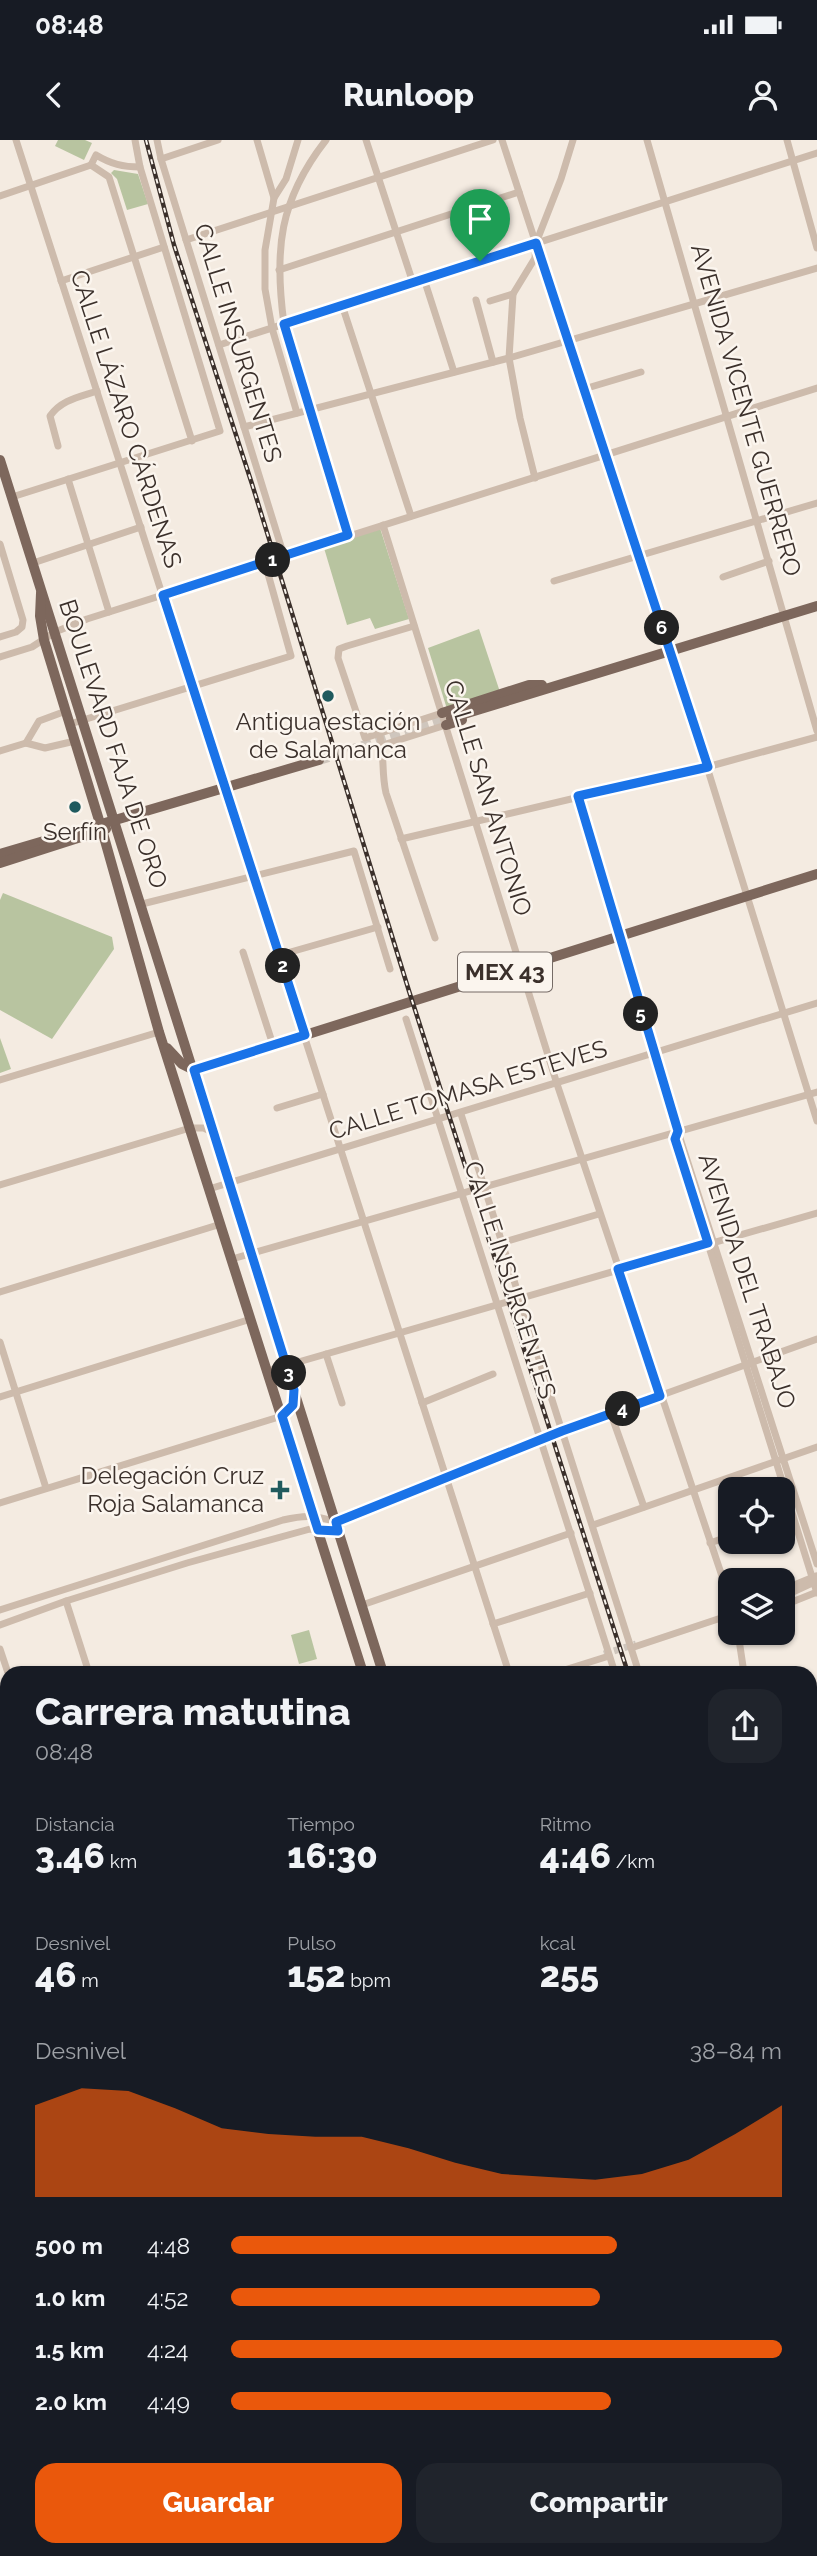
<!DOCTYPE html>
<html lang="es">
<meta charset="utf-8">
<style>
body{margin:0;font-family:Raleway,sans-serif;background:#20242c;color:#f1f3f6;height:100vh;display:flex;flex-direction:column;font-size:26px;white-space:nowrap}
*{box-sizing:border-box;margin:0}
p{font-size:23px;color:#9ea1a6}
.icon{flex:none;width:38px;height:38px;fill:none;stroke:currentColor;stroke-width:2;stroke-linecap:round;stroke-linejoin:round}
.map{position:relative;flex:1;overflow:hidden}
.panel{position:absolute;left:0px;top:1526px;width:817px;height:891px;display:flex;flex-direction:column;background:#171b24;border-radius:21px 21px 0 0;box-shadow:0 2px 5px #0004}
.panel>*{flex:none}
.buttons{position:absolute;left:718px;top:1337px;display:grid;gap:14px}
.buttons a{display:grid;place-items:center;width:77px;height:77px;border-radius:14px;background:#171b24;box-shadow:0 2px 5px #0004;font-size:35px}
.pin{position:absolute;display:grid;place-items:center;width:60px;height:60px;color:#fff;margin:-72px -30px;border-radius:50% 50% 50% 0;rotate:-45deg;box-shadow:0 0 7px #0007}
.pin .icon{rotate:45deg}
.km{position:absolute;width:35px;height:35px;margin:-18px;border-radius:50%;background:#222;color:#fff;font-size:19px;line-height:35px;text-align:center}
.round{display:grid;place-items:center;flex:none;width:74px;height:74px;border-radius:21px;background:#20242c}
.headline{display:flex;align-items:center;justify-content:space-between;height:119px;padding:0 35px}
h1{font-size:38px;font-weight:800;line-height:52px}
.stats{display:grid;grid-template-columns:repeat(3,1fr);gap:10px;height:119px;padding:7px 35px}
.stats div{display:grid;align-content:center}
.stats b{font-size:35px;font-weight:800}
.stats small{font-size:19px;font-weight:400}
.stats p{font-size:19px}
.chart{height:196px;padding:14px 35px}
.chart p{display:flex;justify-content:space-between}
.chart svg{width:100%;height:126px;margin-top:7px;fill:#ea580c;opacity:.7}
.primary-button{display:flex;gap:14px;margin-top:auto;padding:14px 35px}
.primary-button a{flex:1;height:80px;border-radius:21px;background:#ea580c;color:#fff;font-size:28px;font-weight:800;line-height:80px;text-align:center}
.primary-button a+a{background:#20242c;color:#f1f3f6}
ul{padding:0 35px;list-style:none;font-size:23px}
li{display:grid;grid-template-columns:112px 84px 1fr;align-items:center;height:52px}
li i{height:18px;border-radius:9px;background:#ea580c}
.status{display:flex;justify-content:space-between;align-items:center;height:49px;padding:0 35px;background:#171b24;direction:ltr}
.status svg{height:19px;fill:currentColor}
header{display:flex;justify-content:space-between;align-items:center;height:91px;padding:0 35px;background:#171b24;font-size:32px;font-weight:800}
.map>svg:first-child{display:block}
.green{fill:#b8c4a0}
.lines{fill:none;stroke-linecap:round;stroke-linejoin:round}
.minor-tunnel{stroke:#cfc6bd;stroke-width:7;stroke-dasharray:7 3.5;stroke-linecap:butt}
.major-tunnel{stroke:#cfc6bd;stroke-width:10;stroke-dasharray:10 5;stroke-linecap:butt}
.minor{stroke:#cdbbac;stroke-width:7}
.major{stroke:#7d675c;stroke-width:10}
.rail-casing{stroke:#3b302b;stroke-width:4.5}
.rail{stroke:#fbf5ee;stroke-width:2;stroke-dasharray:5;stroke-linecap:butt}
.route-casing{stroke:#fff;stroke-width:14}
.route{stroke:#1a73e8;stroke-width:9}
.poi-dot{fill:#1f5a5e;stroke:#fbf5ee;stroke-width:2.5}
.labels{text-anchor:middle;stroke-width:5;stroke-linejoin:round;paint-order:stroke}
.shield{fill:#fbf5ee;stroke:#756b66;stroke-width:2}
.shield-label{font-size:23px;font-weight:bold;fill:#3b302b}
.street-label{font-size:24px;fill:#3b302b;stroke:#fbf5ee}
.poi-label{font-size:24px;fill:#3b302b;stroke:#fbf5ee}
</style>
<div class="status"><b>08:48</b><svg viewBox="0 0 49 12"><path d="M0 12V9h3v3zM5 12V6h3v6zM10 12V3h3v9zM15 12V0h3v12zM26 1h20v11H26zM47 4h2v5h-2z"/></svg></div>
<header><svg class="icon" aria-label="back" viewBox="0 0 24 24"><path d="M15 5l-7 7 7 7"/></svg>Runloop<svg class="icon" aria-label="person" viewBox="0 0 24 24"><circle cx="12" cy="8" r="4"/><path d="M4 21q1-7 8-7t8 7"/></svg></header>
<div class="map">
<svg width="817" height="2416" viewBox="0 0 817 2416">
<rect width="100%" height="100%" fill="#f4ebe1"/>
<!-- green -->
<g class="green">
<path d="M58 0H85L92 3 84 20 55 6Z"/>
<path d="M114 30 138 34 148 64 127 70 117 39 111 33Z"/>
<path d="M380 388 409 479 375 489 370 478 347 485 324 408Z"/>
<path d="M479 489 500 552 447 569 428 508Z"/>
<path d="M3 753 112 797 114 809 52 899 0 870V760Z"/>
<path d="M0 898 11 929 0 933Z"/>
<path d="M309 1490 317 1519 299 1524 291 1495Z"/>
</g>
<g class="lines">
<!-- minor-tunnel -->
<path class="minor-tunnel" d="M604 1514 636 1504"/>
<!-- major-tunnel -->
<path class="major-tunnel" d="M319 620 451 578"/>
<!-- minor -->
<g class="minor">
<path d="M16 0 509 1533"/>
<path d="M157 0 161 19 284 416"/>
<path d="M257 0 274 58 265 110V149L272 188 297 273"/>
<path d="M326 0C279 60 274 110 284 184L348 395"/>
<path d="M366 0 413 143"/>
<path d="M502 0 707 627 817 981"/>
<path d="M647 0 817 591"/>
<path d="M787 0 817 108"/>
<path d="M161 19 218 0"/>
<path d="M91 25 96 15C111 24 123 27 140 27"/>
<path d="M0 56 91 25 109 37 192 301"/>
<path d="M274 58 286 39 298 0"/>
<path d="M186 100 493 0"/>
<path d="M279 130 519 52"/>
<path d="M424 139 454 232"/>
<path d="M61 141 164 107"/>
<path d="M513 154 509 218 520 278 535 338"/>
<path d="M476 160 493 222"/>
<path d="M490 161 513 154 535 118 536 103 561 39 573 0"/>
<path d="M342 165 411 376"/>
<path d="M219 205 817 13"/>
<path d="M584 249 641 232"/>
<path d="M244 287 509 218 817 128"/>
<path d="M58 306 50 276C61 260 79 257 97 251"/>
<path d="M68 339 109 472"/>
<path d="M12 357 220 291 140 27 135 0"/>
<path d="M383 385 557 944 730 1460"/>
<path d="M0 404 23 480 22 487 16 492 0 497"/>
<path d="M33 423 141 387"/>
<path d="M723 437 769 421"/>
<path d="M554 441 817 363"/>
<path d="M414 486 347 506 339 509 338 518 365 598 442 573"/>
<path d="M0 517 32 507 55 492 87 479 817 248"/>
<path d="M70 584 291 516 265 423"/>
<path d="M379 593C385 612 381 632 386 653L435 798"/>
<path d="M26 603 39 581 66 571"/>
<path d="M383 605 446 585"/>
<path d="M0 611 26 603 45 608 75 601"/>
<path d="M578 656 653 914 817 1424"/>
<path d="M401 699 707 627 817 597"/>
<path d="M142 764 354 711 390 829"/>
<path d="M243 812 273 905"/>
<path d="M280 815 378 787"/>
<path d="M406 879 615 1533"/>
<path d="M0 940 159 892"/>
<path d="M277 968 323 954"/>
<path d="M461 974 639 1533"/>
<path d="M678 991 675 998 817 1453"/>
<path d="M0 1045 190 988H204L212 992"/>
<path d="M209 1049 817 863"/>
<path d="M501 1103 599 1074"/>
<path d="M232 1119 817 952"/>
<path d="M0 1152 221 1084"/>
<path d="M0 1202 46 1348"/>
<path d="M326 1214 342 1263"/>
<path d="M267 1231 817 1073"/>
<path d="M0 1257 251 1179"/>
<path d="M422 1263 493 1234"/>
<path d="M611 1274 644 1367"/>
<path d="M0 1363 282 1276 293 1265 295 1255"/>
<path d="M593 1385 817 1307"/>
<path d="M710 1403 730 1396"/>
<path d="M782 1450 816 1436"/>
<path d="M782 1457 817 1441"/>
<path d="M66 1461 89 1533"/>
<path d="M362 1465 571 1393"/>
<path d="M782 1466 817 1452"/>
<path d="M0 1470 283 1380C305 1375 314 1375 336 1382L562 1291 817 1199"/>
<path d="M493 1484 590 1453"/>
<path d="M0 1485 66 1461 187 1423 310 1389 338 1391"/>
<path d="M738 1493 744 1533"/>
<path d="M631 1508 730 1475"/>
<path d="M0 1509 8 1533"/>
<path d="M555 1533 609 1516"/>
<path d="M810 1559 817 1557"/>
<path d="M810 1645 817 1642"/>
<path d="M0 1753 7 1775"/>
<path d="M810 1768 817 1765"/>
<path d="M810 1807 817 1830"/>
<path d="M810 1864 817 1862"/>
<path d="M0 1908 7 1906"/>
<path d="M810 1925 817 1933"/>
<path d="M0 1973 7 1971"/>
<path d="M0 1986 7 1983"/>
<path d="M817 2012V2011"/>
<path d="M810 2062 817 2059"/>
<path d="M810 2068 817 2089"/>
<path d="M810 2147 817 2168"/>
<path d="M0 2151 7 2165"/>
<path d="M0 2172 7 2186"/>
<path d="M0 2196 7 2192"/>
<path d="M0 2202 7 2199"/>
<path d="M810 2236 817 2233"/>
<path d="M0 2237 7 2251"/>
<path d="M810 2243 817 2240"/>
<path d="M810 2251 817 2248"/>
<path d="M810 2261 817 2280"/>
<path d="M0 2315 7 2312"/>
<path d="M0 2394 7 2408"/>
<path d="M64 2410 67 2416"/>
<path d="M130 2410 134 2416"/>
<path d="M590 2410 593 2416"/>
<path d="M740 2410 742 2416"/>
<path d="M107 2416 119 2410"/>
<path d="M415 2416 429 2410"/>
<path d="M433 2416 448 2410"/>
</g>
<!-- major -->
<g class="major">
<path d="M0 320 383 1533"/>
<path d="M41 453 40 476 44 500 102 690 159 892 363 1533"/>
<path d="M442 573 529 545H542"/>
<path d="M451 578 817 466"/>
<path d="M446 585 462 580"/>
<path d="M0 714 319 620"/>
<path d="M0 723 106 689"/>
<path d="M167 908 182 924 194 930 817 734"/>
<path d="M641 2410 642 2416"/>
<path d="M659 2410 661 2416"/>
</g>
<defs>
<g id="rail">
<path d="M146 0 174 105 252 344 409 851 628 1533"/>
<path d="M810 2105 817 2126"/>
</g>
</defs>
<!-- rail casing -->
<use href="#rail" class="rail-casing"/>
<!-- rail -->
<use href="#rail" class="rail"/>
</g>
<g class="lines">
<defs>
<path id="route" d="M536 103 708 627 578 656 678 991 675 999 708 1103 618 1129 660 1256 562 1291 336 1382 338 1391 318 1390 282 1276 293 1265 294 1250 194 930 305 895 163 455 348 395 284 184Z"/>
</defs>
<!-- route casing -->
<use href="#route" class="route-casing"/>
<!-- route -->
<use href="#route" class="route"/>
</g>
<!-- markers -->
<g class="poi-dot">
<circle cx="328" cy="556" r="7"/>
<circle cx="75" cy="667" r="7"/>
<path d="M276.5 1339.5h7v7h7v7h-7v7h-7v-7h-7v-7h7z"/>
</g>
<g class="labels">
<!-- shield labels -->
<rect class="shield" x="458" y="812.5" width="94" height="39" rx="5"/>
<g class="shield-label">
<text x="505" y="840">MEX 43</text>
</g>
<!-- street labels -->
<g class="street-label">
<text transform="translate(238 203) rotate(73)" y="8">CALLE INSURGENTES</text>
<text transform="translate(746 270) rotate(74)" y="8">AVENIDA VICENTE GUERRERO</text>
<text transform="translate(126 279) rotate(72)" y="8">CALLE LÁZARO CÁRDENAS</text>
<text transform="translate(113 604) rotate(72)" y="8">BOULEVARD FAJA DE ORO</text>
<text transform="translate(488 658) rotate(73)" y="8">CALLE SAN ANTONIO</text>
<text transform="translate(468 950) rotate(-17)" y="8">CALLE TOMASA ESTEVES</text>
<text transform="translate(510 1140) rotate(72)" y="8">CALLE INSURGENTES</text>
<text transform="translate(747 1141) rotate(72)" y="8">AVENIDA DEL TRABAJO</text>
</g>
<!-- poi labels -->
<g class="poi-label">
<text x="328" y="590">Antigua estación<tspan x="328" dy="28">de Salamanca</tspan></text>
<text x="75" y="700">Serfín</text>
<text x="264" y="1344" text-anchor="end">Delegación Cruz<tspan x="264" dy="28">Roja Salamanca</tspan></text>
</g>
</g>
</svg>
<div class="buttons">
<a><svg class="icon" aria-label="locate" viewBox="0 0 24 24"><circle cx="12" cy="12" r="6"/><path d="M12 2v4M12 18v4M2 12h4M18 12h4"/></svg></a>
<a><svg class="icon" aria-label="layers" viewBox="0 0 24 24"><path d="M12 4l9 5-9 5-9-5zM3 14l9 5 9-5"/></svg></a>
</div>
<div class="pin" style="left:480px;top:121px;background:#1e9e55"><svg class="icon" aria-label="arrive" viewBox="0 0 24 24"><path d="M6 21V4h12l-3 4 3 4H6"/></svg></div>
<b class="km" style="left:273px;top:420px">1</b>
<b class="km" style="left:283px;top:826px">2</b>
<b class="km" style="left:289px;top:1233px">3</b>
<b class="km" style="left:623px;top:1269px">4</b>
<b class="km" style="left:641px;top:874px">5</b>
<b class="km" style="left:662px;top:488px">6</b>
<section class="panel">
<div class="headline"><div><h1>Carrera matutina</h1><p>08:48</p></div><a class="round"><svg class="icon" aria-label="share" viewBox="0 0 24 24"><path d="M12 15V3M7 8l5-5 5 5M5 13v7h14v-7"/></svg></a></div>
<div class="stats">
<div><p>Distancia</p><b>3.46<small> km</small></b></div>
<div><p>Tiempo</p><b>16:30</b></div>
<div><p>Ritmo</p><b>4:46<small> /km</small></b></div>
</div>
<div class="stats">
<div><p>Desnivel</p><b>46<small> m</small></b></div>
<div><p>Pulso</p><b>152<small> bpm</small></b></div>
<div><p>kcal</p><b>255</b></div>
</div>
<div class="chart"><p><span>Desnivel</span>38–84 m</p>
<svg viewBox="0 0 160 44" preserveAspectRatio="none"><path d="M0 44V12L10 6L20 7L30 13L40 20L50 22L60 23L70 23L80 27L90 32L100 36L110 37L120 38L130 36L140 31L150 22L160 12V44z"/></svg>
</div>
<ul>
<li><b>500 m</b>4:48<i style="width:70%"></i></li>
<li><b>1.0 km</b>4:52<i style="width:67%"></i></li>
<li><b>1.5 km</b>4:24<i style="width:100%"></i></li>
<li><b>2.0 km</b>4:49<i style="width:69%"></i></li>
</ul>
<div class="primary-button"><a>Guardar</a><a>Compartir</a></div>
</section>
</div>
